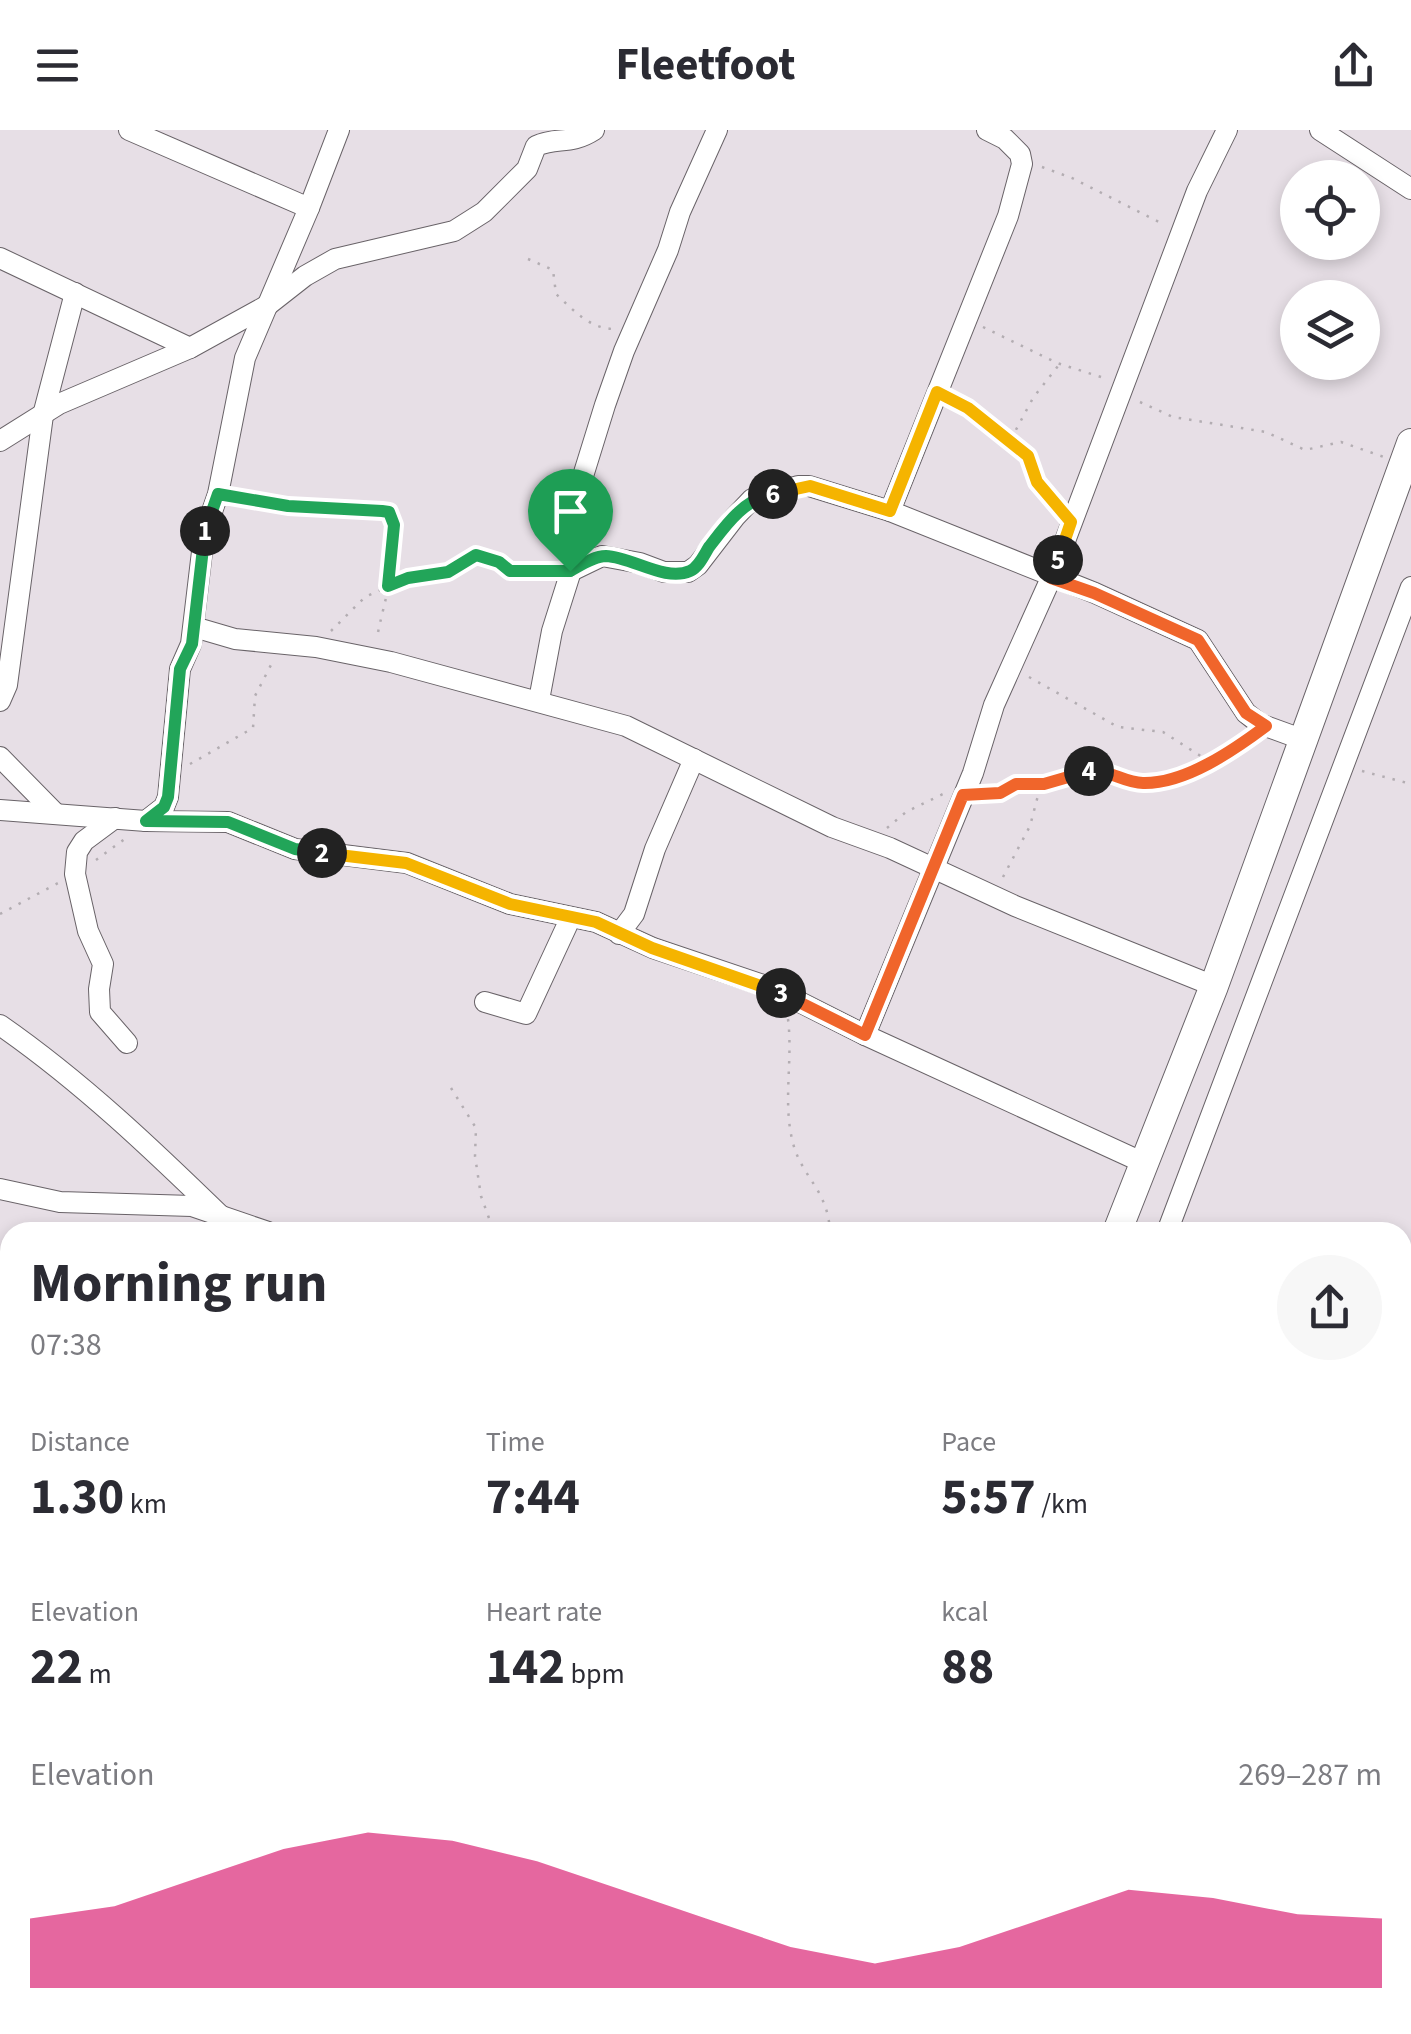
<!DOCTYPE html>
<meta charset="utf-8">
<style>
body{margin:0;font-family:"Source Sans 3",sans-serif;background:#f7f7f7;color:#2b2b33;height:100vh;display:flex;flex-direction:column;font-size:38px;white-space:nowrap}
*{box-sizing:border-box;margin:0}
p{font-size:32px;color:#7c7c81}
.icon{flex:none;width:55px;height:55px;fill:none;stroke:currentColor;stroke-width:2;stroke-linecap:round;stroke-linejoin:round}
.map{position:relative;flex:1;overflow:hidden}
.panel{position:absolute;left:0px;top:1092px;width:1412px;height:812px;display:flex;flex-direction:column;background:#fff;border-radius:30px 30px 0 0;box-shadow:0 5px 15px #0003}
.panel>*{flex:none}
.fabs{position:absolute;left:1280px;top:30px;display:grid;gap:20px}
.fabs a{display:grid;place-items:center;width:100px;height:100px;border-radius:50%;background:#fff;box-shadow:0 5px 15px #0003;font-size:50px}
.pin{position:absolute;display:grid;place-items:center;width:85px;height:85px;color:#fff;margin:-102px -42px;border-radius:50% 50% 50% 0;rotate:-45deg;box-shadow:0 0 10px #0007}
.pin .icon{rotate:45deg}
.km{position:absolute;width:50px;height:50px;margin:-25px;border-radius:50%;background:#222;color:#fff;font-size:28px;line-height:50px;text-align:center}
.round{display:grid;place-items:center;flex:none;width:105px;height:105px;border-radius:52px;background:#f7f7f7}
.overview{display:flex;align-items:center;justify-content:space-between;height:170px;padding:0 30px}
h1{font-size:55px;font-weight:700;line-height:75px}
.metrics{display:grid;grid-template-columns:repeat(3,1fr);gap:15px;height:170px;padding:10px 30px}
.metrics div{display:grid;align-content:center}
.metrics b{font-size:50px;font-weight:700}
.metrics small{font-size:28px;font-weight:400}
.metrics p{font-size:28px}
.chart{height:280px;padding:20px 30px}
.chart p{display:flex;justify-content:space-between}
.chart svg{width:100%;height:180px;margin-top:10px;fill:#db2777;opacity:.7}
header{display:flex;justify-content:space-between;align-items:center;height:130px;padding:0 30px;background:#fff;font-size:45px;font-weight:700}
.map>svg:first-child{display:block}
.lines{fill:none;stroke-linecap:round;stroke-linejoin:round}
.minor-casing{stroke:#696368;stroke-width:22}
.highway-casing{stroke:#696368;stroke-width:30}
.path{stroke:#b3adb2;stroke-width:2.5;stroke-dasharray:2.5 8;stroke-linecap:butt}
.minor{stroke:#fff;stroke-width:20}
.highway{stroke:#fff;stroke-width:28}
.split-1-casing{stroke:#fff;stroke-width:20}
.split-2-casing{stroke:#fff;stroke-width:20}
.split-3-casing{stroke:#fff;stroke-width:20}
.split-4-casing{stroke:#fff;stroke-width:20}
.split-5-casing{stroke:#fff;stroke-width:20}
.split-6-casing{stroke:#fff;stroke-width:20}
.split-7-casing{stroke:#fff;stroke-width:20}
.split-1{stroke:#22a559;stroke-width:12}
.split-2{stroke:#22a559;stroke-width:12}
.split-3{stroke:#f5b400;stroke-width:12}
.split-4{stroke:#f0652b;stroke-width:12}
.split-5{stroke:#f0652b;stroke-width:12}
.split-6{stroke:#f5b400;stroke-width:12}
.split-7{stroke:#22a559;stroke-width:12}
</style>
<header><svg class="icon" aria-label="menu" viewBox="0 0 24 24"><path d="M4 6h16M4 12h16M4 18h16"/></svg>Fleetfoot<svg class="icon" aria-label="share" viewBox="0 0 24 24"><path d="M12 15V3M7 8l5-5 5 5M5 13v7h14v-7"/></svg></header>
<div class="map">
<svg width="1411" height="1904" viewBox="0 0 1411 1904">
<rect width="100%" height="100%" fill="#e7dfe6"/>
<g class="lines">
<defs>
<g id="minor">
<path d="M129 0 309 78"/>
<path d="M1320 0 1411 59"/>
<path d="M0 128 190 218"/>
<path d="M0 311 59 274 190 218 268 175 305 146 335 129 454 101 484 82 527 39 536 16C558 6 569 16 594 0"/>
<path d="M890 381 1008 86 1022 34 1020 24 1005 9 987 0"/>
<path d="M571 441 602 426 640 433 664 442H688L698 435 735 387 752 369 798 356H809L890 381 1095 463 1198 510 1246 583 1260 594 1304 610"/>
<path d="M194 497 235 509 316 517 391 532 626 596 832 697 890 718 1015 776 1214 856"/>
<path d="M539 570 552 501 571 441 583 346 605 275 624 221 668 120 680 82 717 0"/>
<path d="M0 571 7 555 43 285 75 163"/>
<path d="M0 627 55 683"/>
<path d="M0 680 146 691 228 692 295 719 407 733 510 774 596 792 653 818 772 858 865 905 1144 1033"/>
<path d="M115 688 84 711 77 722 75 744 88 801 103 834 99 859 100 882 127 913"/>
<path d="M146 691 164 677 168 667 180 539 191 514 204 405 218 364 245 228 309 78 339 0"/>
<path d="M619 804 634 784 655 719 694 629"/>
<path d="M485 872 526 884 570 789"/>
<path d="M0 895C82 952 153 1020 224 1089"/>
<path d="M865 905 973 643 994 575 1051 448 1197 61 1227 0"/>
<path d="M0 1059 60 1072 192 1076 268 1102"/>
<path d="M1167 1102 1411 457"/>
<path d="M0 1339 10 1383"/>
<path d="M1402 1465 1411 1467"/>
<path d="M0 1507 10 1480"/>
<path d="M0 1839 10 1842"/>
<path d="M153 1895 177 1904"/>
<path d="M865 1904 868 1895"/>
</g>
<g id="highway">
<path d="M1117 1102 1214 856 1411 313"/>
<path d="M813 1904 816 1895"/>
</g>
</defs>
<!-- minor casing -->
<use href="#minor" class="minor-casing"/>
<!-- highway casing -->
<use href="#highway" class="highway-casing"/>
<!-- path -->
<g class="path">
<path d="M1042 37 1072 48 1165 95"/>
<path d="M528 129 553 140 556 164C573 180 589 198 613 199"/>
<path d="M983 197 1057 233 1104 248"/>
<path d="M954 271 985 291 1029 326 1037 352 1046 366 1058 375"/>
<path d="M1140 272 1173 287 1266 302 1305 320 1341 312 1384 327"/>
<path d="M1011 309 1033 268 1058 236"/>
<path d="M237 368 288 377 389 382C406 408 382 477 377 508"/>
<path d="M331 501 365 467 408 448 448 442 476 425 499 432 510 441 549 442"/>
<path d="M1029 547 1118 597 1163 602 1210 632 1219 631 1251 608"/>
<path d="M190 634 253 598 255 566 272 533"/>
<path d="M1362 641 1411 654"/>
<path d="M986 664 1000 663 1017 654H1044L1098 641 1137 653 1153 652 1215 632"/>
<path d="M887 698 906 682 943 664"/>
<path d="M96 730 126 708"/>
<path d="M1003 747 1030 696 1041 654"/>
<path d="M0 784 60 752"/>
<path d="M788 889C793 929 783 970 792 1009 800 1047 828 1058 830 1102"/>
<path d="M451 958 476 998 475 1026 481 1066 494 1102"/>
<path d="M0 1684 10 1681"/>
<path d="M1402 1895 1411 1904"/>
</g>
<!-- minor -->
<use href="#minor" class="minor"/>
<!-- highway -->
<use href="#highway" class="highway"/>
</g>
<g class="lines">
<defs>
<path id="split-1" d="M205 401 218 364 288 376 382 381 389 382 394 395 388 456 408 448 448 442 476 425 499 432 510 441H570"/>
<path id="split-2" d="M205 401 192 514 180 539 168 667 164 677 146 691 228 692 295 719 322 723"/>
<path id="split-3" d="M322 723 406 733 510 774 596 792 652 818 781 863"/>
<path id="split-4" d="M781 863 865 905 963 665 1000 663 1016 654H1044L1089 641"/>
<path id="split-5" d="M1058 430 1051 448 1094 463 1198 510 1246 583 1266 596C1234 620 1185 654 1143 653 1124 653 1109 639 1089 641"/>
<path id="split-6" d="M773 364 810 356 890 381 937 262 968 278 1028 326 1037 352 1071 392 1058 430"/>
<path id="split-7" d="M570 441C581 435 594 426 606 426 632 427 665 452 690 441 699 437 704 425 709 417 726 395 744 369 773 364"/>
</defs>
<!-- split-1 casing -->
<use href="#split-1" class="split-1-casing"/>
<!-- split-2 casing -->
<use href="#split-2" class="split-2-casing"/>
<!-- split-3 casing -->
<use href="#split-3" class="split-3-casing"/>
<!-- split-4 casing -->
<use href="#split-4" class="split-4-casing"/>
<!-- split-5 casing -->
<use href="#split-5" class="split-5-casing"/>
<!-- split-6 casing -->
<use href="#split-6" class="split-6-casing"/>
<!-- split-7 casing -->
<use href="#split-7" class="split-7-casing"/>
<!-- split-1 -->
<use href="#split-1" class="split-1"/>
<!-- split-2 -->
<use href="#split-2" class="split-2"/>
<!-- split-3 -->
<use href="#split-3" class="split-3"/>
<!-- split-4 -->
<use href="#split-4" class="split-4"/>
<!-- split-5 -->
<use href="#split-5" class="split-5"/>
<!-- split-6 -->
<use href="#split-6" class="split-6"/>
<!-- split-7 -->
<use href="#split-7" class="split-7"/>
</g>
</svg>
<div class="fabs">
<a><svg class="icon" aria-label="locate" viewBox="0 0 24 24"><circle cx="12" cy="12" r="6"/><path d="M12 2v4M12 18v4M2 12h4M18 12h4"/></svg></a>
<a><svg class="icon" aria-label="layers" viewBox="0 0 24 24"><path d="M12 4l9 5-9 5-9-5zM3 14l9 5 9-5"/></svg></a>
</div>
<div class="pin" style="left:570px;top:441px;background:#1e9e55"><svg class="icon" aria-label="arrive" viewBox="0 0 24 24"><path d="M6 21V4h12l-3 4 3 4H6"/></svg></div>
<b class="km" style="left:205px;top:401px">1</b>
<b class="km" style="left:322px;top:723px">2</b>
<b class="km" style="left:781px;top:863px">3</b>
<b class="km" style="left:1089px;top:641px">4</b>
<b class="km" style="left:1058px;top:430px">5</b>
<b class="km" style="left:773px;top:364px">6</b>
<section class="panel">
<div class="overview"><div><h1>Morning run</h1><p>07:38</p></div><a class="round"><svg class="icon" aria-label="share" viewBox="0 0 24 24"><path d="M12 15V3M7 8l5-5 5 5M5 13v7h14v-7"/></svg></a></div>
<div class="metrics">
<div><p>Distance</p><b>1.30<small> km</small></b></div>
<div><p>Time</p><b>7:44</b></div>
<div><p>Pace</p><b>5:57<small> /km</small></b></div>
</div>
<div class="metrics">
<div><p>Elevation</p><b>22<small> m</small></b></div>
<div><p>Heart rate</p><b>142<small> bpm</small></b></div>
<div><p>kcal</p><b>88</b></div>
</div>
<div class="chart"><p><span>Elevation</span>269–287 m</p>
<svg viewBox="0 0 160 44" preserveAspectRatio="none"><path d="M0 44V27L10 24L20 17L30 10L40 6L50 8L60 13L70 20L80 27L90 34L100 38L110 34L120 27L130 20L140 22L150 26L160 27V44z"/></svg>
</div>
</section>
</div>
